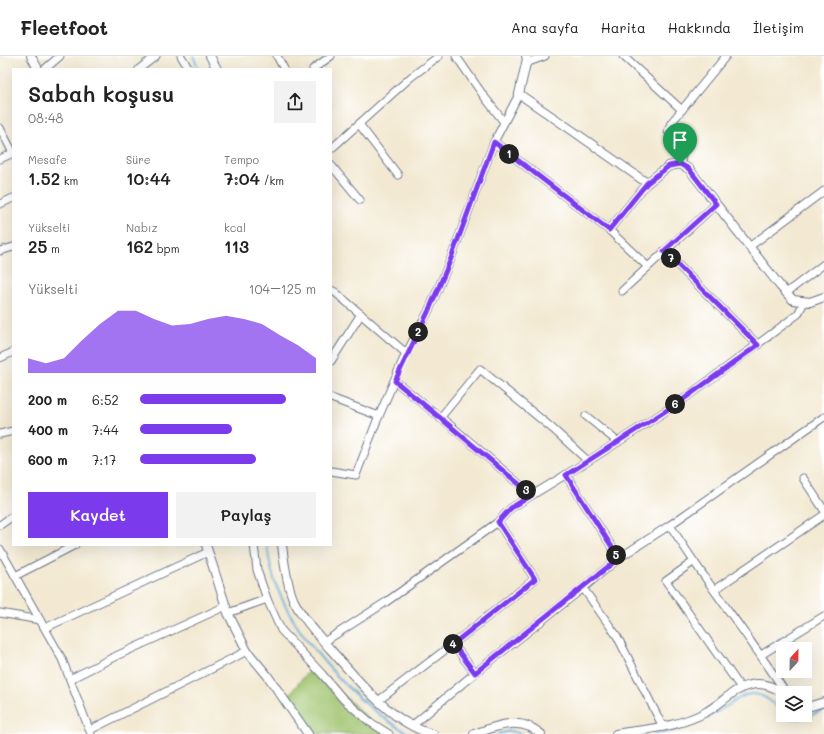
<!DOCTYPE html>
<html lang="tr">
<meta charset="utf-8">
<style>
body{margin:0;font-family:Mali,sans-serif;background:#f2f2f2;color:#222;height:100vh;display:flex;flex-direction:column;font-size:15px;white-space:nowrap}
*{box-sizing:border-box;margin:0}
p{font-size:13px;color:#767676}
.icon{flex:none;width:22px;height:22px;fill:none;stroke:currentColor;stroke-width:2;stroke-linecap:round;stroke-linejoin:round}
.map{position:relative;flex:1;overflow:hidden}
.sheet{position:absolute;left:12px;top:12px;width:320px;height:478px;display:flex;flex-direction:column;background:#fff;border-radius:0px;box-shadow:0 4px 16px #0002}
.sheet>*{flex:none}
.needle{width:26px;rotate:22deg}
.controls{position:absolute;left:776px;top:586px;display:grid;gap:8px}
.controls a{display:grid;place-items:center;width:36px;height:36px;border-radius:0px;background:#fff;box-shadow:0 4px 16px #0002;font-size:20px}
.pin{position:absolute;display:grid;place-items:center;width:34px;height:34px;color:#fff;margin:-41px -17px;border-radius:50% 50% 50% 0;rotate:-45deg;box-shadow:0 0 4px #0007}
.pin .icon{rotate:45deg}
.km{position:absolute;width:20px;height:20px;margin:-10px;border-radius:50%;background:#222;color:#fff;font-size:11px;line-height:20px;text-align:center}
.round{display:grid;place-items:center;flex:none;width:42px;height:42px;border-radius:0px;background:#f2f2f2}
.overview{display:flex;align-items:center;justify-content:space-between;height:68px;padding:0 16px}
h1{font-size:22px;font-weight:600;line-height:30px}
.metrics{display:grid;grid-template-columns:repeat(3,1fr);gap:6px;height:68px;padding:4px 16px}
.metrics div{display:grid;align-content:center}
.metrics b{font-size:17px;font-weight:600}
.metrics small{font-size:11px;font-weight:400}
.metrics p{font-size:11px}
.chart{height:112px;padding:8px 16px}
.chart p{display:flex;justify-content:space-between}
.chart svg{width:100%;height:72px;margin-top:4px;fill:#7c3aed;opacity:.7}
.cta{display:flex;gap:8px;margin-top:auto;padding:8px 16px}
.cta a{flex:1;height:46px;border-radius:0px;background:#7c3aed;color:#fff;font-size:16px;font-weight:600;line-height:46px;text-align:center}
.cta a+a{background:#f2f2f2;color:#222}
ul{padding:0 16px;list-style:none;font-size:13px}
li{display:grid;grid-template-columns:64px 48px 1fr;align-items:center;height:30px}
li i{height:10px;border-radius:5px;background:#7c3aed}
header{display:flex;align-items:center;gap:24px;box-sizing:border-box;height:56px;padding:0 20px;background:#fff;border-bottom:1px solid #e0e0e0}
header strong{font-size:19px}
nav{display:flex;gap:22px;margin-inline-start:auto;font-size:14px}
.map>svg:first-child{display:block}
.green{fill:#9ec26c;stroke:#5c7865}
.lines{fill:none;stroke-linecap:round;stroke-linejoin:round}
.stream{stroke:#65afdd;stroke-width:2}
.minor-casing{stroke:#677087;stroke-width:9}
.tertiary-casing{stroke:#677087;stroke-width:10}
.minor{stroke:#fff;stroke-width:7}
.tertiary{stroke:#fff;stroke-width:8}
.route-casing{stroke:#fff;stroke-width:8}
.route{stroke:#7c3aed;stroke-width:5}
</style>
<header>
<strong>Fleetfoot</strong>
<nav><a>Ana sayfa</a><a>Harita</a><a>Hakkında</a><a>İletişim</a></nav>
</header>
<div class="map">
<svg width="824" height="678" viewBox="0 0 824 678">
<rect width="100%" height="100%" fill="#fff"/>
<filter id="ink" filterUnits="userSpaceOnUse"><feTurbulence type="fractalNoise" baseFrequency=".025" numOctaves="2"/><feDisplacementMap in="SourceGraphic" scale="8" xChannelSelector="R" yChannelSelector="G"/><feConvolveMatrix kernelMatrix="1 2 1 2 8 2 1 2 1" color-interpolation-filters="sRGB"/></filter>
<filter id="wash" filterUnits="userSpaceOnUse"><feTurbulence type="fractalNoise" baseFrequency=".012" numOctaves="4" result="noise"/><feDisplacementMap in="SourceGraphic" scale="16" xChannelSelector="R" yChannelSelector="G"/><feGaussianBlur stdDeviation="0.9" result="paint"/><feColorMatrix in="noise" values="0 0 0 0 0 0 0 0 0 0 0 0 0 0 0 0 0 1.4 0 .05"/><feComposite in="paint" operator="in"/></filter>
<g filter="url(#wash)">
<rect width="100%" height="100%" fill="#f3e9d2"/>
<!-- green -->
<path class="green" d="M312 610 385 678H316L289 639Z"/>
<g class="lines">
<!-- stream -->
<g class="stream">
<path d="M193 0 199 13"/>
<path d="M267 489C269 505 272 521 279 536 301 588 360 652 410 678"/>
<path d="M784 659C798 668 811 658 824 654"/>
<path d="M498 678 510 675 522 678"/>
<path d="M655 678C693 673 711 660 743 640 761 633 772 646 783 658"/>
</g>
</g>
</g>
<g filter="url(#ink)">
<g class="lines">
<defs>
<g id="minor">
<path d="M181 0 189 13"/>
<path d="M277 0 284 13"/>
<path d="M456 0 483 39 504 66"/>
<path d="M623 0 682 54"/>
<path d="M526 7 545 0"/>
<path d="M45 13 60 0"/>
<path d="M139 13 156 0"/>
<path d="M313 13 331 0"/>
<path d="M359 68 398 119"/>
<path d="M0 72 13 97"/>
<path d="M494 86 609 174 648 211"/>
<path d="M331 93 411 21 439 0"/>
<path d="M0 103 13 97"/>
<path d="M680 108 682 100 668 75 671 67 726 0"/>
<path d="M331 109 360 144"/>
<path d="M0 148 13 142"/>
<path d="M609 174 647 127"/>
<path d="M749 191 824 135"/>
<path d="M0 195 13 191"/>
<path d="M664 195 758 289"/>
<path d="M331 234 335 236 407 298"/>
<path d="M622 235 716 148"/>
<path d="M786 237 824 208"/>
<path d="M0 302 13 296"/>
<path d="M331 305 361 258"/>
<path d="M395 325 451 370 532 439"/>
<path d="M331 342 379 360"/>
<path d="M586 360 618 386"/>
<path d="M440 362 480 313 553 373 588 405"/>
<path d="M0 378 13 375"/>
<path d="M331 415 356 419 376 367 403 304 429 254 450 205 494 86 519 38"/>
<path d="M566 419 619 502"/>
<path d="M803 422 824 454"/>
<path d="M0 469 13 460"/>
<path d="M670 469C706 527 749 580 786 637"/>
<path d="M254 489 257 514 267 543 281 574 322 618 343 643 370 666 389 678"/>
<path d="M0 493 62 603 91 678"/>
<path d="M693 506 666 525 741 632"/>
<path d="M15 520 75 489"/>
<path d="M583 532 617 580 663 671"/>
<path d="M714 534 824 459"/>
<path d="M0 557 40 564"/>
<path d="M228 557 267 543"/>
<path d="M45 572 208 496"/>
<path d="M324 586 386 546 498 466 511 452 593 402 681 345 742 300 798 258 804 246"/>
<path d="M761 599 824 560"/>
<path d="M475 617 453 588 535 523 498 466"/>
<path d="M70 623 116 600 226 550"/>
<path d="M378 645 453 588"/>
<path d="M413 669 475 617 583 532 619 502 670 469 824 361"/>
<path d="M90 674 247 595"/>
</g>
<g id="tertiary">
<path d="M31 0 38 13"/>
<path d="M210 0 217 13"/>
<path d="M526 0 527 3 519 38 573 75 647 127 669 110 680 108 689 113 780 230 793 244 810 246 824 241"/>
<path d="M206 489 228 557 247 595 267 619 308 678"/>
<path d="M282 489C284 506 287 530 294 545 303 563 318 579 331 594 358 624 392 668 433 678"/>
<path d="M805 650H811L824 646"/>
<path d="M474 678C492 672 511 663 530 671 534 673 538 676 541 678"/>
<path d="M616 678C646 673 679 671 706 656 721 648 734 632 751 629 762 626 774 631 783 637"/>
</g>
</defs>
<!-- minor casing -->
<use href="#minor" class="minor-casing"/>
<!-- tertiary casing -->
<use href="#tertiary" class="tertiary-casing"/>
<!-- minor -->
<use href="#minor" class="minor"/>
<!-- tertiary -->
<use href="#tertiary" class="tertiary"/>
</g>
</g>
<g class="lines" filter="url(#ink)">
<defs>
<path id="route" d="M494 86 609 174 647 127 669 110 680 108 689 113 716 148 664 195 758 289 681 345 566 419 619 502 475 617 453 588 535 523 498 466 511 452 532 439 450 370 395 325 429 254 450 205Z"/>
</defs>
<!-- route casing -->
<use href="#route" class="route-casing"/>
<!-- route -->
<use href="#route" class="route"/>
</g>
</svg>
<div class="controls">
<a><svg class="needle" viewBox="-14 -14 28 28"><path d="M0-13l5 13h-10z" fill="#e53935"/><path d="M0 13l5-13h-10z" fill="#767676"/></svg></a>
<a><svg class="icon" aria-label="layers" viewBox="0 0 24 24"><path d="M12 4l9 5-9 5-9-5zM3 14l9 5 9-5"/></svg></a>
</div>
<div class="pin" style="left:680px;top:108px;background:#1e9e55"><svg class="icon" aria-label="arrive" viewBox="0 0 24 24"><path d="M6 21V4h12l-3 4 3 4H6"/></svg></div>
<b class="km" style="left:509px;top:98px">1</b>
<b class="km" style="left:418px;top:276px">2</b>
<b class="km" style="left:526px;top:434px">3</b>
<b class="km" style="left:453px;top:588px">4</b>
<b class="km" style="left:616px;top:499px">5</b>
<b class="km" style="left:675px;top:348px">6</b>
<b class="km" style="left:671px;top:202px">7</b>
<section class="sheet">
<div class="overview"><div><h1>Sabah koşusu</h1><p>08:48</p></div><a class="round"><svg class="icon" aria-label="share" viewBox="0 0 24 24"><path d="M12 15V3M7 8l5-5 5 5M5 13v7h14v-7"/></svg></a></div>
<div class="metrics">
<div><p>Mesafe</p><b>1.52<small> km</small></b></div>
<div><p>Süre</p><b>10:44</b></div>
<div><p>Tempo</p><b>7:04<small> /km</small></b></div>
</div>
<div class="metrics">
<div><p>Yükselti</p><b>25<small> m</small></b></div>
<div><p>Nabız</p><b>162<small> bpm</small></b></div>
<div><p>kcal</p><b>113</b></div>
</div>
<div class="chart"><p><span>Yükselti</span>104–125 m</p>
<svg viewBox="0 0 160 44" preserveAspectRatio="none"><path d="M0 44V35L10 38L20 35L30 24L40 14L50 6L60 6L70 11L80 15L90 14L100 11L110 9L120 11L130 14L140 21L150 27L160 35V44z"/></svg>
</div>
<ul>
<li><b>200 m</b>6:52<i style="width:83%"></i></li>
<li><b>400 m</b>7:44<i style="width:52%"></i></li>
<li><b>600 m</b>7:17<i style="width:66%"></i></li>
</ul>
<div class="cta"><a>Kaydet</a><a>Paylaş</a></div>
</section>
</div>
